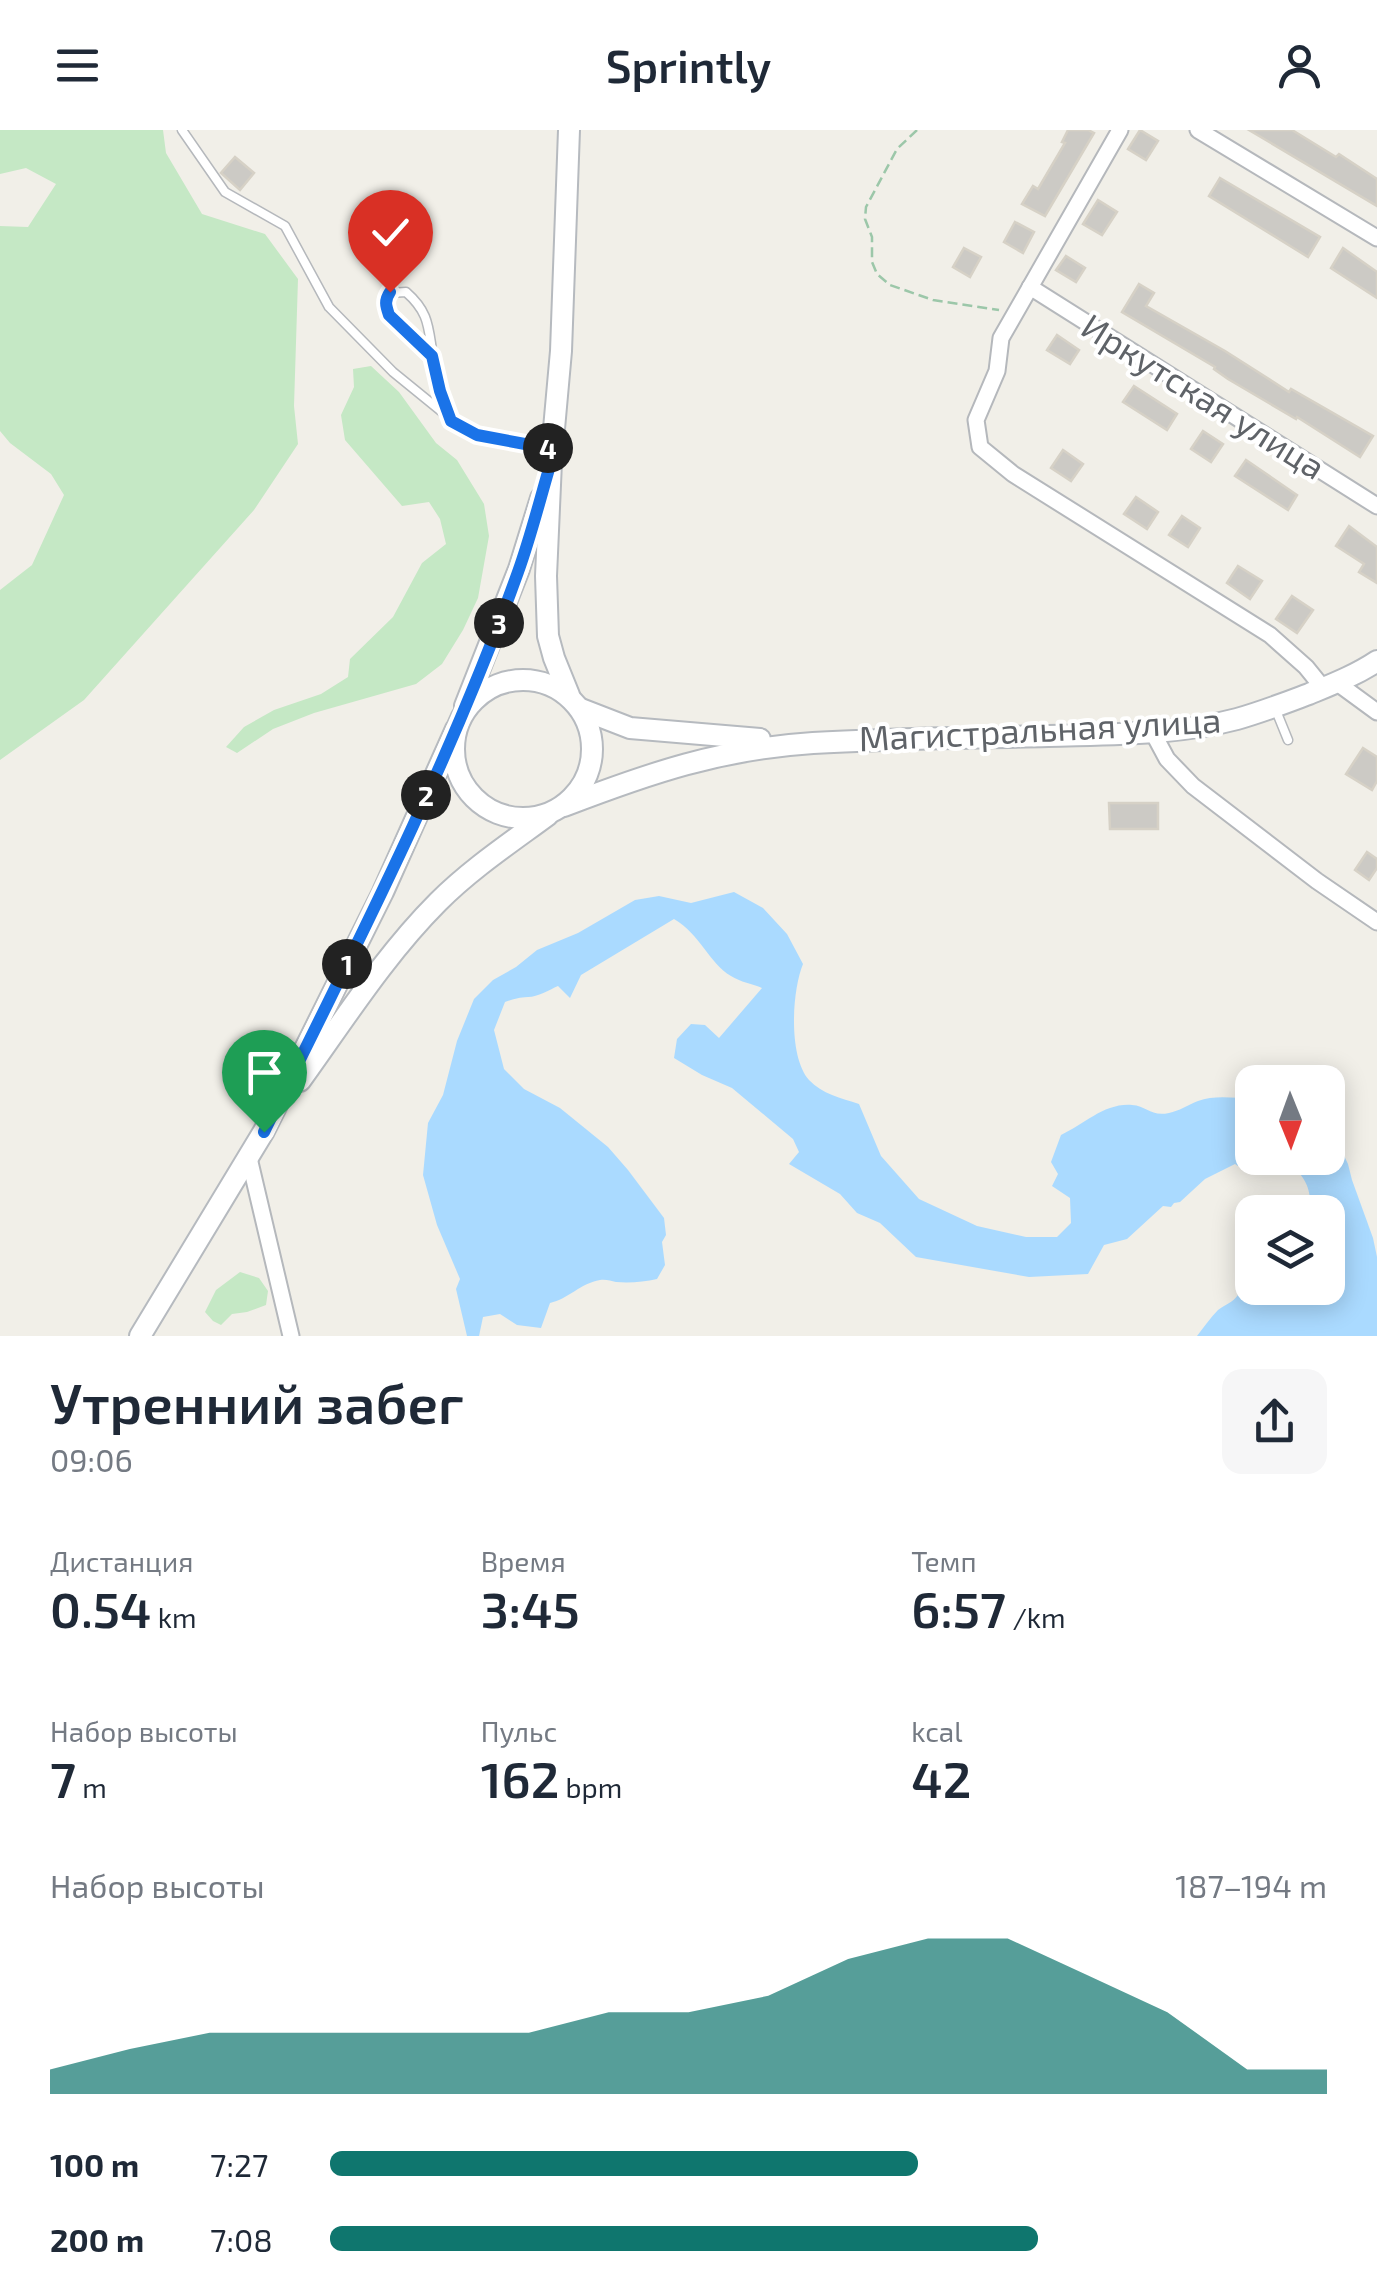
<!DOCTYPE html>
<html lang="ru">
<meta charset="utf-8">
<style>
body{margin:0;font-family:"Exo 2",sans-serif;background:#f6f6f7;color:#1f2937;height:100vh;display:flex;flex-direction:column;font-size:38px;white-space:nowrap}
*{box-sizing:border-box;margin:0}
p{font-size:32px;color:#747a83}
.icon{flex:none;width:55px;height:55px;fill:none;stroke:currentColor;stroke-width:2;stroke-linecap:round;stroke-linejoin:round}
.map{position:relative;height:1206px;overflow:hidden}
.details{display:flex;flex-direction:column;background:#fff;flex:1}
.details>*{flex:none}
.needle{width:65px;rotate:179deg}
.tools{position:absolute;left:1235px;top:935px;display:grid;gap:20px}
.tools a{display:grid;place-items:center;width:110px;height:110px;border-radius:20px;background:#fff;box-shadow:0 5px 25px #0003;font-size:50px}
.pin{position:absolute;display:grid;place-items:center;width:85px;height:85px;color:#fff;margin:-102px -42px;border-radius:50% 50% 50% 0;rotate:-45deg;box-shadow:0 0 10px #0007}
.pin .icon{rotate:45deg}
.km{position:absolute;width:50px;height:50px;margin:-25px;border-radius:50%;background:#222;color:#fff;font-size:28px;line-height:50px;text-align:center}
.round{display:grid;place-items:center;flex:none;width:105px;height:105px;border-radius:20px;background:#f6f6f7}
.overview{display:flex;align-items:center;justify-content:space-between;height:170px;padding:0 50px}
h1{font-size:55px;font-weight:600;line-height:75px}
.stats{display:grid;grid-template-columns:repeat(3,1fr);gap:15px;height:170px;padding:10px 50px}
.stats div{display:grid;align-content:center}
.stats b{font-size:50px;font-weight:600}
.stats small{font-size:28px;font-weight:400}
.stats p{font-size:28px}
.chart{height:280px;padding:20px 50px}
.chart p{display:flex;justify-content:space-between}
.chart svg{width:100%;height:180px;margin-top:10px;fill:#0f766e;opacity:.7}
ul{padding:0 50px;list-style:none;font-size:32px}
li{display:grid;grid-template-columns:160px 120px 1fr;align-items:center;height:75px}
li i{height:25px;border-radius:12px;background:#0f766e}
header{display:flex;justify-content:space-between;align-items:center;height:130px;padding:0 50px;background:#fff;font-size:45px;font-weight:600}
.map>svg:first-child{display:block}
.green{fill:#c5e8c5}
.water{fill:#aadaff}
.building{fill:#cccac5;stroke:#d6d1c6;stroke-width:2.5}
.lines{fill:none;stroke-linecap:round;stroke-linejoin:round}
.service-casing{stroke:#b5b8bc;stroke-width:11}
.minor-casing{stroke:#b5b8bc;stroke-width:19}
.secondary-casing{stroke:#b6babf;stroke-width:24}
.path{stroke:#9cc7a9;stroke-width:2.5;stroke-dasharray:10 5;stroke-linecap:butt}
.service{stroke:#fff;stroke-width:8}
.minor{stroke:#fff;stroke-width:15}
.secondary{stroke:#fff;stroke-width:20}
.route-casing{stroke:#fff;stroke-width:20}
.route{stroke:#1a73e8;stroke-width:12}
.labels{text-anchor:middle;stroke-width:8;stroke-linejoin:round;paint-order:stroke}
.street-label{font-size:35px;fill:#5f6368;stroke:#fff}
</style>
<header><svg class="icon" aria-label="menu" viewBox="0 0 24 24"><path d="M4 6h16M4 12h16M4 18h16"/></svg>Sprintly<svg class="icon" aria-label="person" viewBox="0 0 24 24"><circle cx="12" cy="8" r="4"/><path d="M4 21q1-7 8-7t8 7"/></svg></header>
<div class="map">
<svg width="1377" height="1206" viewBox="0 0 1377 1206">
<rect width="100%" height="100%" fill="#f1efe8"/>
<!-- green -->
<g class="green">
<path d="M0 0H163L166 23 202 84 265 104 298 149 294 276 298 314 254 380 84 570 0 630V460L32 435 64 365 51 344 10 313 0 301V96L28 97 56 54 26 38 0 44Z"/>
<path d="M371 236 399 262 436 313 457 330 484 374 489 406 478 468 463 500 442 534 416 554 314 583 273 599 237 623 226 617 244 597 274 580 321 564 348 547 350 529 393 487 422 433 446 414 440 389 429 372 402 376 345 310 341 285 354 257 353 239Z"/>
<path d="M240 1142 259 1148 268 1161 266 1175 247 1182 232 1184 221 1195 213 1191 205 1182 216 1160Z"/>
</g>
<!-- water -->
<path class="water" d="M734 762 763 778 787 804 803 834C792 861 788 926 809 950 822 964 841 968 859 974L881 1026 919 1069 977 1096 1026 1107H1057L1071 1093 1070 1068 1052 1056 1058 1044 1051 1032 1061 1005C1085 994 1104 973 1132 975 1147 976 1151 987 1169 983 1179 981 1188 975 1198 971 1214 965 1235 968 1252 969V1028H1328V1006L1338 1013 1348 1034 1352 1050 1373 1108 1377 1127V1206H1197C1204 1197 1210 1188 1218 1180 1226 1174 1232 1173 1238 1165L1236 1159H1242L1251 1145 1252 1130V1158H1328V1082H1312C1309 1061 1310 1054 1294 1037H1284L1279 1032 1268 1038C1259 1034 1254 1038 1244 1034L1238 1036 1235 1034 1205 1049 1180 1072 1174 1073 1171 1077 1163 1076 1127 1109 1104 1115 1088 1144 1029 1147 916 1127 880 1093 857 1083 840 1064 789 1034 799 1022 793 1009 732 958 702 945 674 928 677 909 691 894 705 895 719 908 762 858C753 854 740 852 731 846 709 833 700 804 674 789L581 845 570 868 558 856C549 860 538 867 528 867 518 868 516 868 505 872L494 900 504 939 524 959 560 978 608 1017 628 1040 664 1088 666 1105 662 1112 665 1135 657 1149C644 1152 630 1153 616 1152 611 1151 606 1149 600 1150 581 1153 568 1169 550 1173L541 1198 517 1195 500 1184 483 1187 479 1206H467L456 1159 460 1149 437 1095 423 1045 428 993 443 965 457 911 474 869 493 850 516 837 537 820 578 803 635 770 659 766 691 773Z"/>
<!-- building -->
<g class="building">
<path d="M1068 0H1088L1094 3 1045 86 1022 74 1033 56 1038 59 1065 13 1062 12Z"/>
<path d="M1140 0 1158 11 1146 30 1128 19Z"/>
<path d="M1249 0H1292L1336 27 1339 24 1377 49V76Z"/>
<path d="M235 27 254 43 240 60 221 43Z"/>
<path d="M1220 48 1320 107 1308 127 1209 66Z"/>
<path d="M1098 70 1117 82 1102 105 1083 94Z"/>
<path d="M1015 92 1034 102 1023 123 1004 112Z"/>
<path d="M964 118 981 127 970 147 953 137Z"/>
<path d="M1343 118 1377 142V168L1331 138Z"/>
<path d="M1066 126 1085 138 1076 152 1056 140Z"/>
<path d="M1139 154 1154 163 1146 176 1225 221 1289 262 1291 259 1373 306 1360 327 1297 287 1296 289 1228 249 1214 239 1215 237 1122 182Z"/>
<path d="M1057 205 1079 220 1070 234 1047 220Z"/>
<path d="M1134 256 1177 284 1167 300 1123 272Z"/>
<path d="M1203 301 1223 314 1211 332 1191 319Z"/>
<path d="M1063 320 1083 334 1071 351 1051 338Z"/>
<path d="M1246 330 1297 365 1288 380 1235 346Z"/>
<path d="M1136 367 1158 382 1147 399 1124 384Z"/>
<path d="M1182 386 1200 398 1188 417 1169 405Z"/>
<path d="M1349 396 1377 417V453L1359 442 1364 434 1336 416Z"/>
<path d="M1238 436 1262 451 1250 469 1227 453Z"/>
<path d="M1292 466 1313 480 1297 503 1276 489Z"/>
<path d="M1363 618 1377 627V651L1372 660 1346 644Z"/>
<path d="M1109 673H1158V699H1110Z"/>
<path d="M1367 722 1377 729V738L1369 750 1355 740Z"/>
</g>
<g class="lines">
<defs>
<g id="service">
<path d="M182 0 225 62 285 96 329 177 393 242 463 299 477 305 552 319"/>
<path d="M432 225 389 185C386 176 384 170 390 163L406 162C430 183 428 198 433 226 436 247 443 267 450 287"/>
<path d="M1275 578 1288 610"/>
</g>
<g id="minor">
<path d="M1120 0 1001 208 997 241 976 290 980 317 1013 344 1270 505 1306 537 1323 558"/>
<path d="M1198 0 1377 108"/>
<path d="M1030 157 1377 376"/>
<path d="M1336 552 1377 582"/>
<path d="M1152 601 1167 629 1193 656 1317 751 1377 792"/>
<path d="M249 1028 291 1206"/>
</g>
<g id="secondary">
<circle cx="523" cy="619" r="69"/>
<path d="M569 565 554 528 548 506 546 446 551 332 561 221 569 0"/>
<path d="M465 576 519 439 541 368"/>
<path d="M581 579 630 598 760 609"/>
<path d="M564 676C650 643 720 619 813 613 891 608 970 608 1048 606 1111 604 1177 605 1237 589 1262 582 1285 573 1309 564 1333 554 1356 545 1377 531"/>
<path d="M300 951C344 890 385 825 438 772 471 739 510 713 548 685"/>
<path d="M140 1206 264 1001 383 762 456 599"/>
</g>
</defs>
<!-- service casing -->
<use href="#service" class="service-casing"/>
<!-- minor casing -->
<use href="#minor" class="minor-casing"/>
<!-- secondary casing -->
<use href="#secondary" class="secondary-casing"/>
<!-- path -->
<path class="path" d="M917 0 897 19 866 77 865 89 872 107V132L877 144 890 155 933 170 999 180"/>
<!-- service -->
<use href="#service" class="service"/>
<!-- minor -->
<use href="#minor" class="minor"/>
<!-- secondary -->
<use href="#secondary" class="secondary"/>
</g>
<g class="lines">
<defs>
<path id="route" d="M264 1002C355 818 449 635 518 442 531 406 540 369 551 332L552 319 477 305 451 291 440 261 432 226 389 185C386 176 384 171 390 162"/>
</defs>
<!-- route casing -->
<use href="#route" class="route-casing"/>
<!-- route -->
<use href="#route" class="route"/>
</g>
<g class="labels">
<!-- street labels -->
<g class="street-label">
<text transform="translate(1203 267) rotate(32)" y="12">Иркутская улица</text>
<text transform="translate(1040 600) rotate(-3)" y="12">Магистральная улица</text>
</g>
</g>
</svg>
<div class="tools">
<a><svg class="needle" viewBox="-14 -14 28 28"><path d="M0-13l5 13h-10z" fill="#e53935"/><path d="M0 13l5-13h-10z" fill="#747a83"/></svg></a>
<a><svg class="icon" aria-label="layers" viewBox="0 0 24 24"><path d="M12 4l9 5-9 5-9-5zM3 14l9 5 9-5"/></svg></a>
</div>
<div class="pin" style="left:264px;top:1002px;background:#1e9e55"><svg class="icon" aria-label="arrive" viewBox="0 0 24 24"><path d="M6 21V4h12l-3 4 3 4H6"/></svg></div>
<div class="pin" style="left:390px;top:162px;background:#d93025"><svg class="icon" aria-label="check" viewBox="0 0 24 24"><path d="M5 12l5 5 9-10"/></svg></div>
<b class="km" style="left:347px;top:834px">1</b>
<b class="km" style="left:426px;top:665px">2</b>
<b class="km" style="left:499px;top:493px">3</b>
<b class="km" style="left:548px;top:318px">4</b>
</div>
<section class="details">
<div class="overview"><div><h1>Утренний забег</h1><p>09:06</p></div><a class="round"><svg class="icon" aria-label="share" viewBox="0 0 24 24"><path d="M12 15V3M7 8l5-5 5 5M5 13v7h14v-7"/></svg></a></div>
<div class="stats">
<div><p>Дистанция</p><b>0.54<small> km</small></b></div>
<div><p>Время</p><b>3:45</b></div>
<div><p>Темп</p><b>6:57<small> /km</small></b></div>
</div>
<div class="stats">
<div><p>Набор высоты</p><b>7<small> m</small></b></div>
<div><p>Пульс</p><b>162<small> bpm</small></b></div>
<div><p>kcal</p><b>42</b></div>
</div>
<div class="chart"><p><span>Набор высоты</span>187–194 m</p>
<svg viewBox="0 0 160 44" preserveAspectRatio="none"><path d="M0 44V38L10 33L20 29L30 29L40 29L50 29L60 29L70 24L80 24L90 20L100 11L110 6L120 6L130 15L140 24L150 38L160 38V44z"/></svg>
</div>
<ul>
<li><b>100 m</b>7:27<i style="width:59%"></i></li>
<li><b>200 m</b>7:08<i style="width:71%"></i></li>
</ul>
</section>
